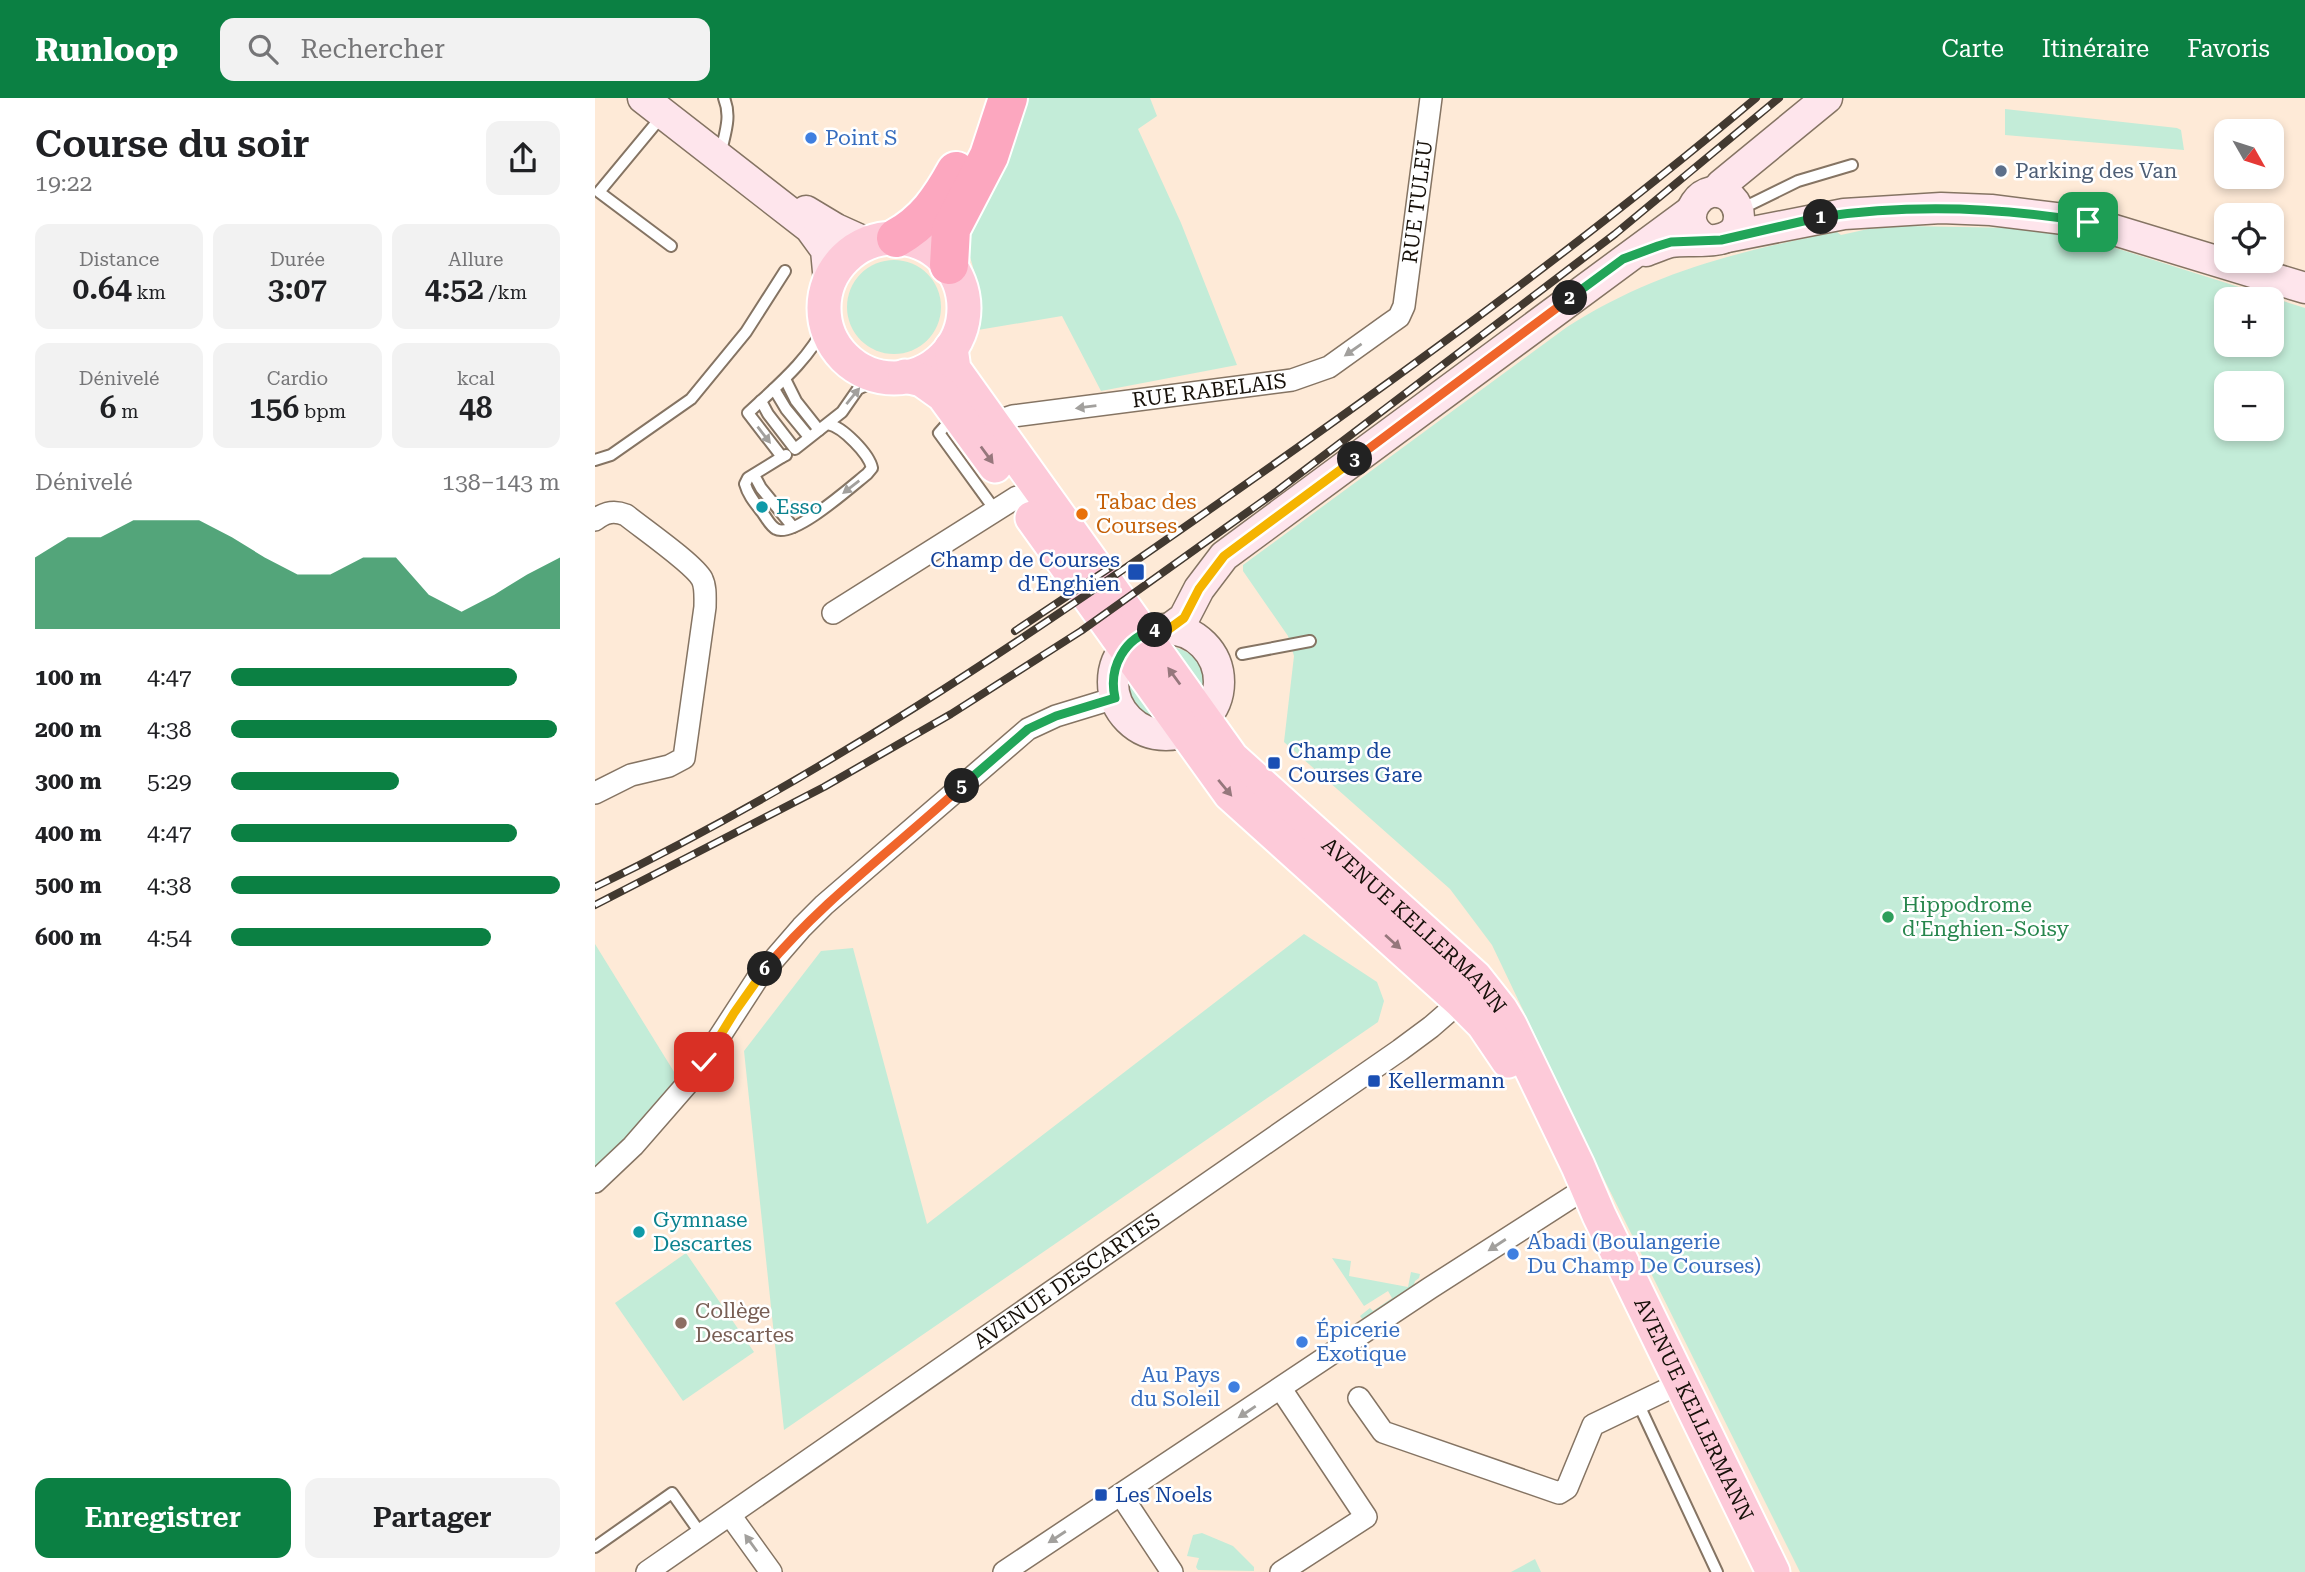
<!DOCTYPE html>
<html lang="fr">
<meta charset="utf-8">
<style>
body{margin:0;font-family:"Roboto Serif",serif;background:#f2f2f2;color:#202124;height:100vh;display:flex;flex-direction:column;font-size:26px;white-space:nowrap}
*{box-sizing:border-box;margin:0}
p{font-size:23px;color:#757577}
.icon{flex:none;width:38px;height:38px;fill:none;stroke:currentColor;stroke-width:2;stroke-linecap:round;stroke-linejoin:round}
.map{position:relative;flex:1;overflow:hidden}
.side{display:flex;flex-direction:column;background:#fff;width:595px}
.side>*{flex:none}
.needle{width:46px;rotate:129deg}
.fabs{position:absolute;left:1619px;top:21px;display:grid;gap:14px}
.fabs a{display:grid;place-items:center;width:70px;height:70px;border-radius:14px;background:#fff;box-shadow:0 4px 10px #0003;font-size:35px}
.pin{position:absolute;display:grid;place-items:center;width:60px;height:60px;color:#fff;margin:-30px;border-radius:14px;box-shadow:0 4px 10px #0006}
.km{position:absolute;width:35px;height:35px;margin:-18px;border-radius:50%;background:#222;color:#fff;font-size:19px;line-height:35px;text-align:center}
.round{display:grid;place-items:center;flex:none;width:74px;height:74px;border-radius:14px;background:#f2f2f2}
.head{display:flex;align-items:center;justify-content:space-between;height:119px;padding:0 35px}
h1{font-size:38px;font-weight:600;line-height:52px}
.stats{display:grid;grid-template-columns:repeat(3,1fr);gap:10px;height:119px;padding:7px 35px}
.stats div{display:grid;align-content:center;border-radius:14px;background:#f2f2f2;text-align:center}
.stats b{font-size:30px;font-weight:600}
.stats small{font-size:19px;font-weight:400}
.stats p{font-size:19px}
.chart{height:196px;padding:14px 35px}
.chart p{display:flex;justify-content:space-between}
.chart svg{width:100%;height:126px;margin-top:7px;fill:#0b8043;opacity:.7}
.button{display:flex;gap:14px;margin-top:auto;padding:14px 35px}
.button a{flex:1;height:80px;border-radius:14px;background:#0b8043;color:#fff;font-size:28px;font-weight:600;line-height:80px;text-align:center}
.button a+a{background:#f2f2f2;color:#202124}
ul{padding:0 35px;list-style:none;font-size:23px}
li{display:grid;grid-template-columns:112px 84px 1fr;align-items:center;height:52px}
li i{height:18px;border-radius:9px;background:#0b8043}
header{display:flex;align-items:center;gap:42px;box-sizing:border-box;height:98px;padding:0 35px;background:#0b8043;color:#fff}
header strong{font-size:33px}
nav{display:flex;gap:38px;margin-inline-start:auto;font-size:24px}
.search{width:490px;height:63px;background:#f2f2f2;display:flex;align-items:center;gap:18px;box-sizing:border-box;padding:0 24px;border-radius:14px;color:#757577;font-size:26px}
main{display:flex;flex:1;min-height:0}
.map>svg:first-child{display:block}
.green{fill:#c3ecd8;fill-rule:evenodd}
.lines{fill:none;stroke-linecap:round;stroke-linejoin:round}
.lane-casing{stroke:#857463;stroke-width:14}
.street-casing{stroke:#857463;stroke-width:24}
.secondary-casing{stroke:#857463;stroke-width:33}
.primary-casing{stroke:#fff;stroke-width:37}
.highway-casing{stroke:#fff;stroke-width:42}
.lane{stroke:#fff;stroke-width:10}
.street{stroke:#fff;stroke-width:21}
.secondary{stroke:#fee5ec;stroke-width:30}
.primary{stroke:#fdcad9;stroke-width:33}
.highway{stroke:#fca7bf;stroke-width:38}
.rail-casing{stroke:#423930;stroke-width:8}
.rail{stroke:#fff;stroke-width:5;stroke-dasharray:16;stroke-linecap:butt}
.oneway{fill:#a2a09d}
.oneway2{fill:#96777c}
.split-1-casing{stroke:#fff;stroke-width:14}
.split-2-casing{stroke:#fff;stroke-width:14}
.split-3-casing{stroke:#fff;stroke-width:14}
.split-4-casing{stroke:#fff;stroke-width:14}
.split-5-casing{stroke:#fff;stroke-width:14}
.split-6-casing{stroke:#fff;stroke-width:14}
.split-7-casing{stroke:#fff;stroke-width:14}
.split-1{stroke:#22a559;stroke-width:9}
.split-2{stroke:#22a559;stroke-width:9}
.split-3{stroke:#f0652b;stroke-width:9}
.split-4{stroke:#f5b400;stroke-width:9}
.split-5{stroke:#22a559;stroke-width:9}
.split-6{stroke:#f0652b;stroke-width:9}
.split-7{stroke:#f5b400;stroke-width:9}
.shop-dot{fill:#3f7fe0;stroke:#fff;stroke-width:2.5}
.service-dot{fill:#5c6f8a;stroke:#fff;stroke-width:2.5}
.culture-dot{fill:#0f9aa8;stroke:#fff;stroke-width:2.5}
.food-dot{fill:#e8710a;stroke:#fff;stroke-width:2.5}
.transit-dot{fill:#1a4fb4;stroke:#fff;stroke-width:2.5}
.leisure-dot{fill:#2e9e5b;stroke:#fff;stroke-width:2.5}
.education-dot{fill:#8d6e63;stroke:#fff;stroke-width:2.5}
.labels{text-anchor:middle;stroke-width:5;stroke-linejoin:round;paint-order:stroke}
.shop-label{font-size:21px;fill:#366cbe;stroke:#fff;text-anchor:start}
.service-label{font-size:21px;fill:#4e5e75;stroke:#fff;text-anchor:start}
.street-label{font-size:21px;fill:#17110a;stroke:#fff}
.food-label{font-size:21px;fill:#c56008;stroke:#fff;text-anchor:start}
.culture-label{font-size:21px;fill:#0d838f;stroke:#fff;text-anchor:start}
.transit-label{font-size:21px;fill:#164399;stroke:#fff;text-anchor:start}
.leisure-label{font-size:21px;fill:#27864d;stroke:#fff;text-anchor:start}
.education-label{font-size:21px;fill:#785e54;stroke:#fff;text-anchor:start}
</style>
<header>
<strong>Runloop</strong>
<div class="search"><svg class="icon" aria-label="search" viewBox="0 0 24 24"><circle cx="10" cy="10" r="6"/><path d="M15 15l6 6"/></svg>Rechercher</div>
<nav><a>Carte</a><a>Itinéraire</a><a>Favoris</a></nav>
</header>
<main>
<section class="side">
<div class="head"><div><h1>Course du soir</h1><p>19:22</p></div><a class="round"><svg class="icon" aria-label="share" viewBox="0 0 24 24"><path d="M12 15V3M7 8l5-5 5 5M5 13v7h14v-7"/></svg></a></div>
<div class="stats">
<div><p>Distance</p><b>0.64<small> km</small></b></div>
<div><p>Durée</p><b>3:07</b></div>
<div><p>Allure</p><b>4:52<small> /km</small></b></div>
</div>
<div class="stats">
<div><p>Dénivelé</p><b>6<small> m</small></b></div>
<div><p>Cardio</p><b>156<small> bpm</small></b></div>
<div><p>kcal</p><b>48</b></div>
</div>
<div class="chart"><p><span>Dénivelé</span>138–143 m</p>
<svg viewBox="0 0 160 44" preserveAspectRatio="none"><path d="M0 44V19L10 12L20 12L30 6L40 6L50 6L60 12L70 19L80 25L90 25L100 19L110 19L120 32L130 38L140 32L150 25L160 19V44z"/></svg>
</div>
<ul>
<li><b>100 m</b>4:47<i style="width:87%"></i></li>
<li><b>200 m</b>4:38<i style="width:99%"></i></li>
<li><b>300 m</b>5:29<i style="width:51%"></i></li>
<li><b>400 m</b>4:47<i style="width:87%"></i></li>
<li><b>500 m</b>4:38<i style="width:100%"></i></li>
<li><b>600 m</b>4:54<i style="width:79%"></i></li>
</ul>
<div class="button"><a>Enregistrer</a><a>Partager</a></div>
</section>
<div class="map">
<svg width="1710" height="1474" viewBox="0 0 1710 1474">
<rect width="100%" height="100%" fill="#feead7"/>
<!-- green -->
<g class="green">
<path d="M429 0H555L562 18 543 31 586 125 642 267 506 293 467 218 377 233C385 200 383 179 371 148Z"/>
<path d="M1410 11 1582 30 1586 32 1589 52 1410 37Z"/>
<path d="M1309 128 1420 130 1486 139 1710 210V1474H1205L1001 1065 897 847 855 791 689 644 699 558 693 538 648 473V467L972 229C1058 174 1144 153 1242 134L1246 137 1273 131ZM1631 201H1676V247H1631ZM1631 285H1676V331H1631Z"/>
<circle cx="299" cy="209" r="47"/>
<path d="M568 547C602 551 618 571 609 605Z"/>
<path d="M533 571 576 629C539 628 525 605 533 571Z"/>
<path d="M709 836 782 884 789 903 783 924 189 1332 149 953 226 853 258 850 332 1126Z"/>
<path d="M0 846 89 990 0 1084Z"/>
<path d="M91 1155 159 1254 88 1303 20 1205Z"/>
<path d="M737 1160 756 1163 754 1178 813 1189 816 1174 825 1176 824 1180 820 1183 818 1190 768 1222 765 1218 775 1210 778 1213 797 1200 793 1193 769 1208Z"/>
<path d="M607 1435 638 1448 659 1469V1473L603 1472 601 1469 604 1460 592 1458 598 1437Z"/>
<path d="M940 1461 946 1474H916Z"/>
</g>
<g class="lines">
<defs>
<g id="lane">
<path d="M67 18 4 94 76 148"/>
<path d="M127 49C131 32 136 17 129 0"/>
<path d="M1146 111 1203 83 1257 67"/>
<path d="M231 226C216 257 191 280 166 303L173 316 200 351 247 314 263 291 289 279"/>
<path d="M190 281 201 303 224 332"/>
<path d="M179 291 191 311 214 339"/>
<path d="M166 303 153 315 187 359 191 357"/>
<path d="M360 317 344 335 400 412"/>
<path d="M187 359 153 380 150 386C153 397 160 405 167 414 171 419 175 428 181 431 198 441 258 387 272 376L277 370C274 356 248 329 233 326"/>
<path d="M0 362 16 357 96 301 151 234 190 173"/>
<path d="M159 377 166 390 198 429"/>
<path d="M647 556 715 543"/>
<path d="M1044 1307 1122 1474"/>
<path d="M0 1449 77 1395 106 1436"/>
</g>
<g id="street">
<path id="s1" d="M397 325 418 318 697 282 734 269 794 226 804 219 809 208 836 0"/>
<path d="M0 422C10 414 19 412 31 417 47 430 99 466 107 481 111 489 110 500 110 509L89 660 74 668 36 677 0 695"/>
<path d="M238 515 422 399"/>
<path d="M0 1084 38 1048 99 978 162 881 207 829 229 807 433 631 461 618 520 600"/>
<path d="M686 1291 771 1419 686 1474"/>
<path d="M764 1300 788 1334 964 1395 972 1390 998 1327 1075 1290 1084 1281"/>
<path d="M526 1397 577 1474"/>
<path d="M135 1417 176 1474"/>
<path id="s2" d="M52 1474 805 952 836 929 874 896"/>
<path d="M409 1474 835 1190 980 1097 993 1092"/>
</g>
<g id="secondary">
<path d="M48 0 215 130 231 152 234 184"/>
<path d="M1122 94 1126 87 1232 0"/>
<path d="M211 113 241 131 272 145"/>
<path d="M1132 139 1249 116 1346 110 1396 112 1493 124 1710 190"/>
<path d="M1051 153C1059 150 1068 146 1076 144 1097 140 1143 152 1144 119 1144 112 1141 105 1136 100 1110 77 1075 123 1112 142"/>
<circle cx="571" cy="584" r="53"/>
<path d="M574 531 589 520 604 491 629 458 1096 113"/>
</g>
<g id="primary">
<circle cx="299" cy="210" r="70"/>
<path id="s3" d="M356 250 359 271 637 660 880 879 906 912 915 927 983 1068 1004 1117 1178 1474"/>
<path d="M310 278 327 282 348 297 400 368"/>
<path d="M437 420 635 696 866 904 888 926 913 963"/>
</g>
<g id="highway">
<path d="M301 140C330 124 345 102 361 73"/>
<path d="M354 167 356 131 394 58 413 0"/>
</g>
</defs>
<!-- lane casing -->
<use href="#lane" class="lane-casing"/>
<!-- street casing -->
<use href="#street" class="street-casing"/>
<!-- secondary casing -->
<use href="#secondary" class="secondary-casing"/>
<!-- primary casing -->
<use href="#primary" class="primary-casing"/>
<!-- highway casing -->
<use href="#highway" class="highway-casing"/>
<!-- lane -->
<use href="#lane" class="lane"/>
<!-- street -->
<use href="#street" class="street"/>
<!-- secondary -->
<use href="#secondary" class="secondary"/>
<!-- primary -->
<use href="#primary" class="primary"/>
<!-- highway -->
<use href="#highway" class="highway"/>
<defs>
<g id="rail">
<path d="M420 533 516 469"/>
<path d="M0 789C223 681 429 542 631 400 812 273 991 143 1161 0"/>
<path d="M0 807 229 689 356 616 486 533 682 393 1020 136 1184 0"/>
</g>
</defs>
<!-- rail casing -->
<use href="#rail" class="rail-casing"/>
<!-- rail -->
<use href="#rail" class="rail"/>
</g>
<!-- one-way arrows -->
<defs><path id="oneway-solid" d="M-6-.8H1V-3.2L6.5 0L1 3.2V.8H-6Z" transform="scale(1.75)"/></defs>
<g class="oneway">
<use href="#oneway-solid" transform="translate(758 252) rotate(145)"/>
<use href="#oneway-solid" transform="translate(258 298) rotate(-51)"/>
<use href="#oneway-solid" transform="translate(491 309) rotate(173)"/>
<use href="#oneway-solid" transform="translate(169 337) rotate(52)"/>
<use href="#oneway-solid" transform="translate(256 389) rotate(142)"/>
<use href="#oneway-solid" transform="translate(902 1147) rotate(147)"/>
<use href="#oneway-solid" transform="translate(652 1314) rotate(146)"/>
<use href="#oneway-solid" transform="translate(462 1439) rotate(147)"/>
<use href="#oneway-solid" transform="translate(156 1445) rotate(-126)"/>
</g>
<g class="oneway2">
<use href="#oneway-solid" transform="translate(392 357) rotate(54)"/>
<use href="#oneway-solid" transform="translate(579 578) rotate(-126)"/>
<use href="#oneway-solid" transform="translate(630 690) rotate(50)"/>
<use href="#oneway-solid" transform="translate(798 844) rotate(42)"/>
</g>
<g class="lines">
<defs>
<path id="split-1" d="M1226 119C1315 106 1404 109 1493 124"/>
<path id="split-2" d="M975 200 1028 161 1063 148 1076 144 1126 142 1226 119"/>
<path id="split-3" d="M760 361 975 200"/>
<path id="split-4" d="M560 532 574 531 589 520 604 491 629 458 760 361"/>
<path id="split-5" d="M367 688 433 631 461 618 520 600C513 569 530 539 560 532"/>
<path id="split-6" d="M170 871C228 802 301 749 367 688"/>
<path id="split-7" d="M109 964 139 915 170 871"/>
</defs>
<!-- split-1 casing -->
<use href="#split-1" class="split-1-casing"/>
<!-- split-2 casing -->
<use href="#split-2" class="split-2-casing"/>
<!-- split-3 casing -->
<use href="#split-3" class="split-3-casing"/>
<!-- split-4 casing -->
<use href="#split-4" class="split-4-casing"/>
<!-- split-5 casing -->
<use href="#split-5" class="split-5-casing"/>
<!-- split-6 casing -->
<use href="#split-6" class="split-6-casing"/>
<!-- split-7 casing -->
<use href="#split-7" class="split-7-casing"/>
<!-- split-1 -->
<use href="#split-1" class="split-1"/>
<!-- split-2 -->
<use href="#split-2" class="split-2"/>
<!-- split-3 -->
<use href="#split-3" class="split-3"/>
<!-- split-4 -->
<use href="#split-4" class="split-4"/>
<!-- split-5 -->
<use href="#split-5" class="split-5"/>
<!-- split-6 -->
<use href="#split-6" class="split-6"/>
<!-- split-7 -->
<use href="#split-7" class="split-7"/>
</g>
<!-- markers -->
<g class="shop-dot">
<circle cx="216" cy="40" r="7"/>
<circle cx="918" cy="1156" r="7"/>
<circle cx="707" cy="1244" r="7"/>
<circle cx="639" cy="1289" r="7"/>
</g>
<circle class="service-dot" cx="1406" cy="73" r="7"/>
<g class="culture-dot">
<circle cx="167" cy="409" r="7"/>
<circle cx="44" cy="1134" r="7"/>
</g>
<circle class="food-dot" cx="487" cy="416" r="7"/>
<g class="transit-dot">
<rect x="532" y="465" width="18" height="18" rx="3.5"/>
<rect x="672" y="658" width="14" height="14" rx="3.5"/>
<rect x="772" y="976" width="14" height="14" rx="3.5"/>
<rect x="499" y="1390" width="14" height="14" rx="3.5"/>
</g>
<circle class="leisure-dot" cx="1293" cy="819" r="7"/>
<circle class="education-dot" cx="86" cy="1225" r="7"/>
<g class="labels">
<!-- shop labels -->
<g class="shop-label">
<text x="230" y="47">Point S</text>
<text x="932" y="1151">Abadi (Boulangerie<tspan x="932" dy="24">Du Champ De Courses)</tspan></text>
<text x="721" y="1239">Épicerie<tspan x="721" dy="24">Exotique</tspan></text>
<text x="625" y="1284" text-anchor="end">Au Pays<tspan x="625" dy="24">du Soleil</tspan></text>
</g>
<!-- service labels -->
<g class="service-label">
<text x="1420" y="80">Parking des Van</text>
</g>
<!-- street labels -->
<g class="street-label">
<text dy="7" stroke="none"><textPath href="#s1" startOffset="546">RUE TULEU</textPath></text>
<text dy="7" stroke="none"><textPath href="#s1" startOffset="220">RUE RABELAIS</textPath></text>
<text dy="7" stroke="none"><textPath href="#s3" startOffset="747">AVENUE KELLERMANN</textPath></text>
<text dy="7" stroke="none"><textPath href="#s2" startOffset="511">AVENUE DESCARTES</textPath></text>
<text dy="7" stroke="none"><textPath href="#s3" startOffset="1312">AVENUE KELLERMANN</textPath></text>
</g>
<!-- food labels -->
<g class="food-label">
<text x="501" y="411">Tabac des<tspan x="501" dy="24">Courses</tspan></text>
</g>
<!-- culture labels -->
<g class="culture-label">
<text x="181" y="416">Esso</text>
<text x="58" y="1129">Gymnase<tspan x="58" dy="24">Descartes</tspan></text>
</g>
<!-- transit labels -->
<g class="transit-label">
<text x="525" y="469" text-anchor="end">Champ de Courses<tspan x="525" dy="24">d'Enghien</tspan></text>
<text x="693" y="660">Champ de<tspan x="693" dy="24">Courses Gare</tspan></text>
<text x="793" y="990">Kellermann</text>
<text x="520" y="1404">Les Noels</text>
</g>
<!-- leisure labels -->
<g class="leisure-label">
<text x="1307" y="814">Hippodrome<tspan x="1307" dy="24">d'Enghien-Soisy</tspan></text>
</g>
<!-- education labels -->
<g class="education-label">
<text x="100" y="1220">Collège<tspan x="100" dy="24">Descartes</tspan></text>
</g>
</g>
</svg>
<div class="fabs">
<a><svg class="needle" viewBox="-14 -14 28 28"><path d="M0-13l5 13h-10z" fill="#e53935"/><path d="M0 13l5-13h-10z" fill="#757577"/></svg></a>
<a><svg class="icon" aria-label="locate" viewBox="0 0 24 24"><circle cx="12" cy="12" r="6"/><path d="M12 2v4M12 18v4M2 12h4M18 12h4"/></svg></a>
<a>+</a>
<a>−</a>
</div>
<div class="pin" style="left:1493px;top:124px;background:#1e9e55"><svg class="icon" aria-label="arrive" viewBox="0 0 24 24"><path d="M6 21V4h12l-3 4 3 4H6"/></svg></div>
<div class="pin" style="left:109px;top:964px;background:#d93025"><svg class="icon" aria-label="check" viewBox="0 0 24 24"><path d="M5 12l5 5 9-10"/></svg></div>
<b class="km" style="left:1226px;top:119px">1</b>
<b class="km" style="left:975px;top:200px">2</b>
<b class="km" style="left:760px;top:361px">3</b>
<b class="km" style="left:560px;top:532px">4</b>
<b class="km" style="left:367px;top:688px">5</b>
<b class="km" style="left:170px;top:871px">6</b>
</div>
</main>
